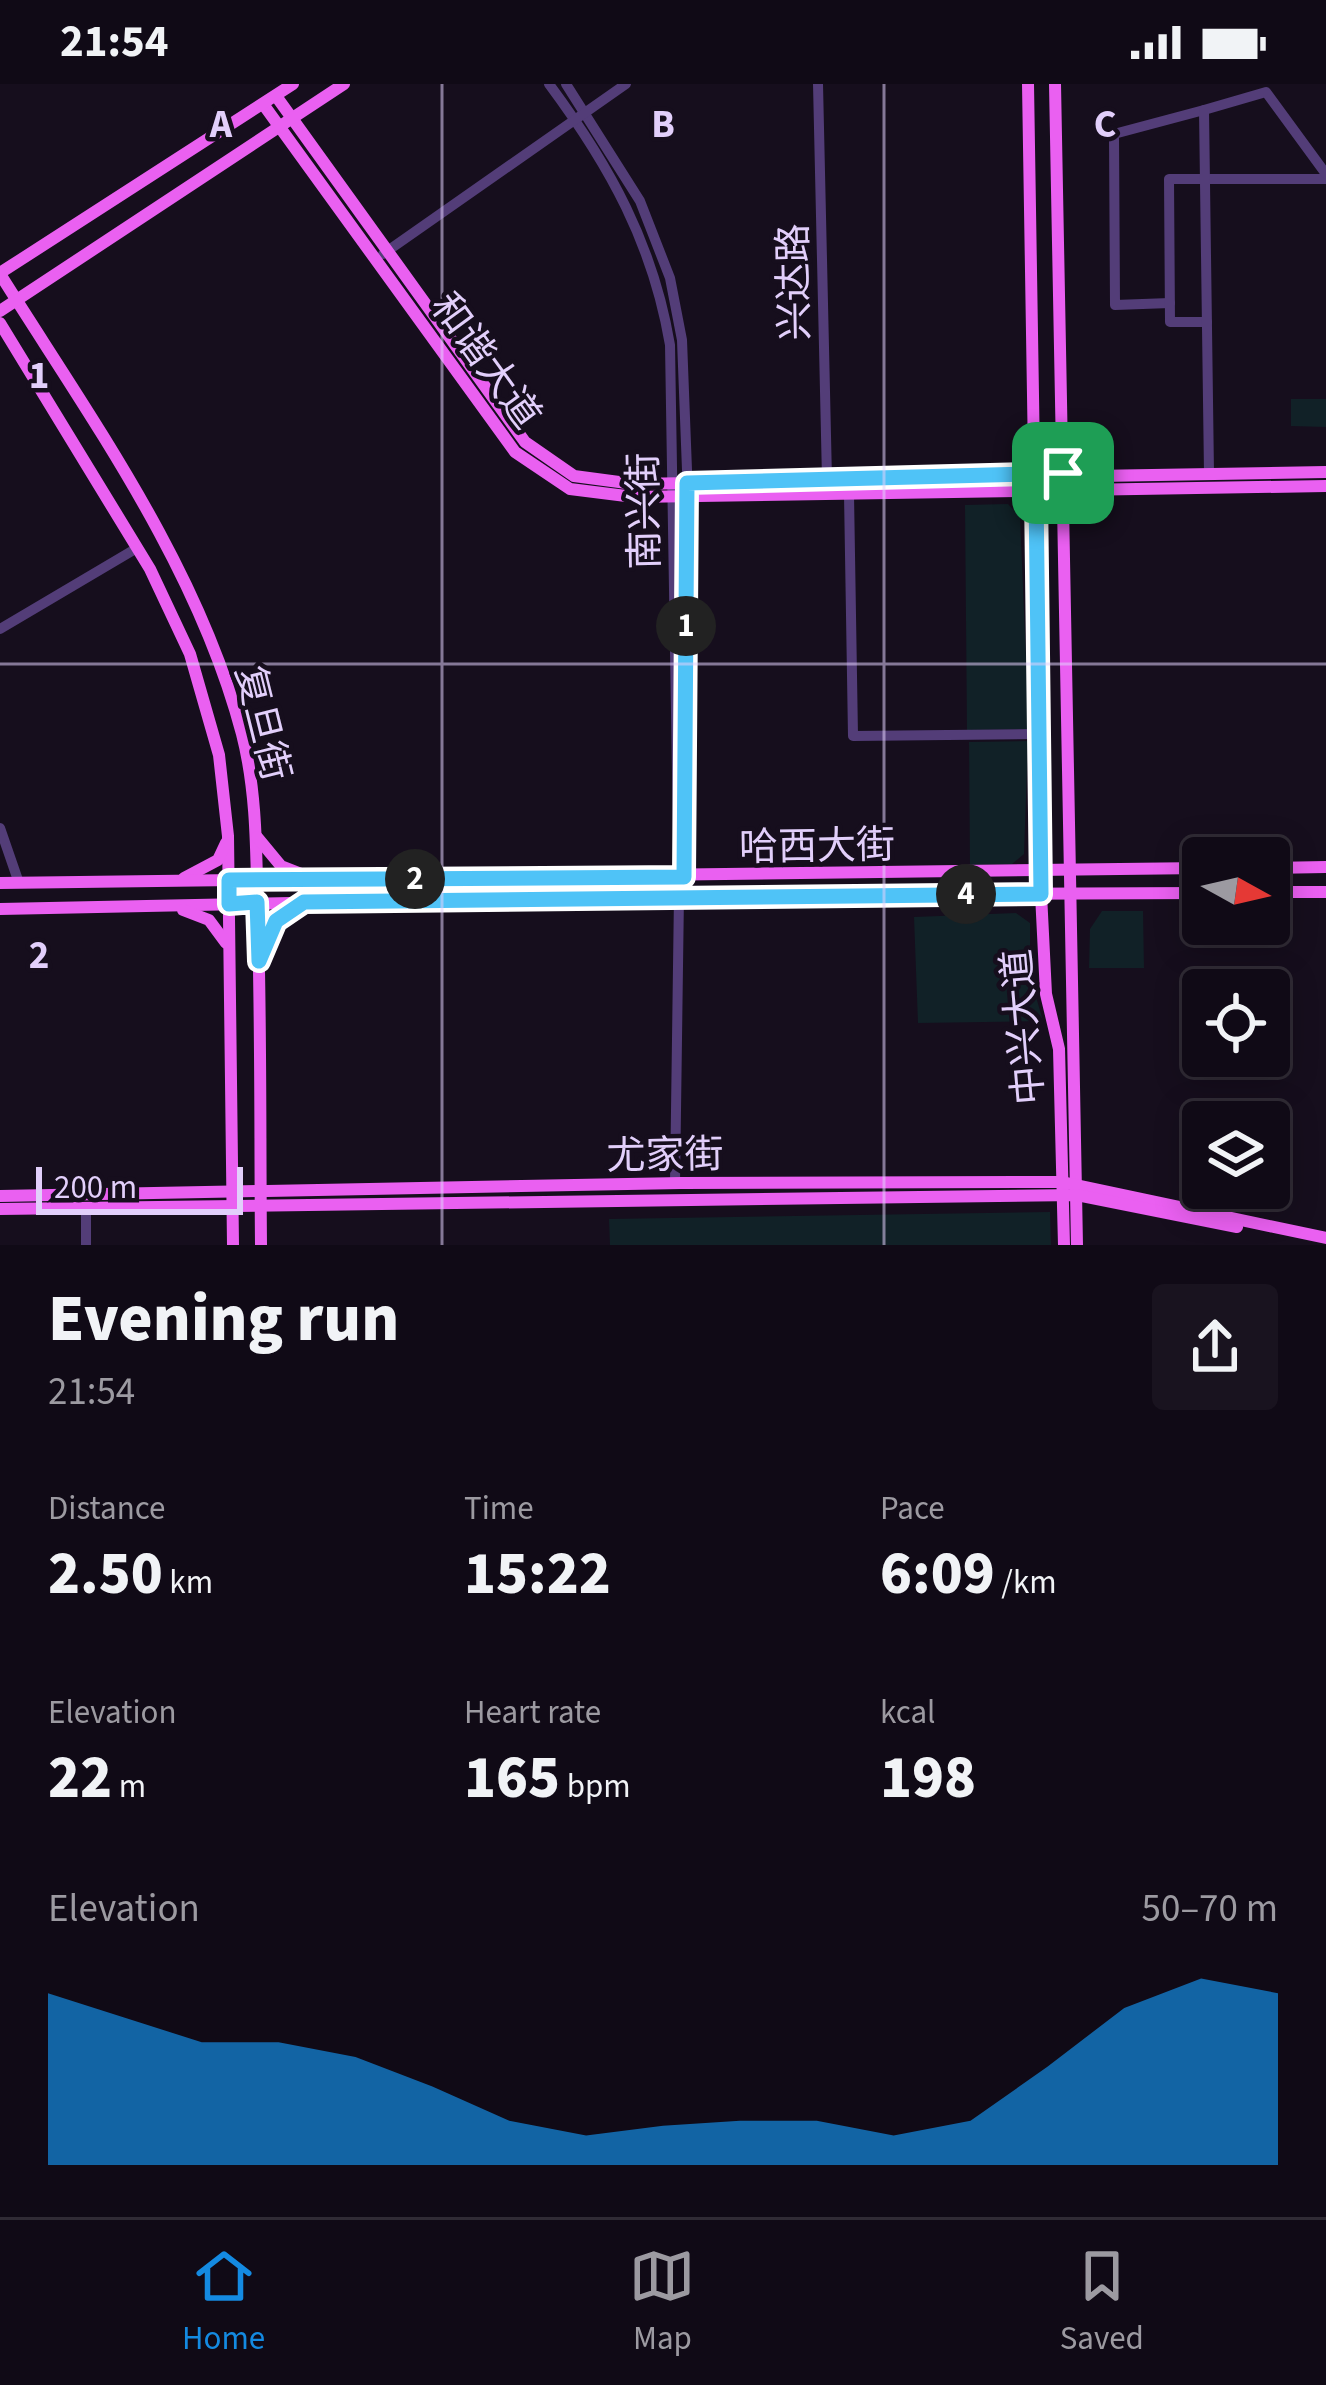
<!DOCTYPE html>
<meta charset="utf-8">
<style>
body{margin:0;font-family:"Source Sans 3","Noto Sans SC",sans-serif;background:#19131f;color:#f1f3f6;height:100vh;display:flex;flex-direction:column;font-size:45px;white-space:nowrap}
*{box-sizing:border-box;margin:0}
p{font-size:39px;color:#9c9aa1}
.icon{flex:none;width:66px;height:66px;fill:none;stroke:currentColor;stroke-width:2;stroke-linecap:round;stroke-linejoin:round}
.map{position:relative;height:1161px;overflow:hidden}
.sheet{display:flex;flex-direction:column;background:#100a16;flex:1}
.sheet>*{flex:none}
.needle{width:78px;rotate:98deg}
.controls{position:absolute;left:1182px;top:753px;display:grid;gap:24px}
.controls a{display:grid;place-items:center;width:108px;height:108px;border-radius:12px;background:#100a16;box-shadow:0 6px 30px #0003,0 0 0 3px #302b35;font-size:60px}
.scale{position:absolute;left:36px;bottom:30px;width:207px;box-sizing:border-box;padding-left:12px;border:6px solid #e2cffb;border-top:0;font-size:33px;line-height:42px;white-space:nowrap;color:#e2cffb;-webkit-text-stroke:9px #160e1d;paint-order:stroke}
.pin{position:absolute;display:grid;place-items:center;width:102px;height:102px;color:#fff;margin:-51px;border-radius:24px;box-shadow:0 6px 18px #0006}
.km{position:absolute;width:60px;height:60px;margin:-30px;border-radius:50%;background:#222;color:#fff;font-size:33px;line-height:60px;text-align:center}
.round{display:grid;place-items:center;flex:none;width:126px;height:126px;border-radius:12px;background:#19131f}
.head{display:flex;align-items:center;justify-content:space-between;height:204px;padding:0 48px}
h1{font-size:66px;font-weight:800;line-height:90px}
.metrics{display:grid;grid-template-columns:repeat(3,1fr);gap:18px;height:204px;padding:12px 48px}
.metrics div{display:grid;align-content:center}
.metrics b{font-size:60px;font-weight:800}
.metrics small{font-size:33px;font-weight:400}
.metrics p{font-size:33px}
.chart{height:336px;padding:24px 48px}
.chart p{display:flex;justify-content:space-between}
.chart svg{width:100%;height:216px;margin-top:12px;fill:#148ae1;opacity:.7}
.status{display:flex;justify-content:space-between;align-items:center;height:84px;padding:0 60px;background:#100a16;direction:ltr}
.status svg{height:33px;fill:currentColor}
.menu{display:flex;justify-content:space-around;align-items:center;height:168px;border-top:3px solid #302b35;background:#100a16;font-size:33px;color:#9c9aa1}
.menu a{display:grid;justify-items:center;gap:6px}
.menu .active{color:#148ae1}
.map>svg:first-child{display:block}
.green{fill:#112127}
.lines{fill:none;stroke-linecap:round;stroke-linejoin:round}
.minor{stroke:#533d78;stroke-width:10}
.major{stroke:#ea60f1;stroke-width:12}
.route-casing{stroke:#fff;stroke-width:24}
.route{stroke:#4fc3f7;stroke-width:15}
.grid{fill:none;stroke:#e2cffb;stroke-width:3;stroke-opacity:0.55}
.labels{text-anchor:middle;stroke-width:9;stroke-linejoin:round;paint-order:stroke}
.street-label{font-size:39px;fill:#e2cffb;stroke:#160e1d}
.grid-label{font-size:39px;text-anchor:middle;font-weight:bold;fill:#e2cffb;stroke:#160e1d;stroke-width:9;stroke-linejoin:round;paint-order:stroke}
</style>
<div class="status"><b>21:54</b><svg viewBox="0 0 49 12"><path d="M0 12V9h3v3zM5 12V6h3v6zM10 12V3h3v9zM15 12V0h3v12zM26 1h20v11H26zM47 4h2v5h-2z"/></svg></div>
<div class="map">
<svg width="1326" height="1161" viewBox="0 0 1326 1161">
<rect width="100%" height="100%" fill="#160e1d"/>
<!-- green -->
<g class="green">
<path d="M1291 315H1326V343L1291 342Z"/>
<path d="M1008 420 1020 433 1029 645 967 646 965 421Z"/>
<path d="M1028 657 1024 770 1012 780 970 781 969 658Z"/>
<path d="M1102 827H1143L1144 884H1089L1090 845Z"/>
<path d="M1016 829 1030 839V892L1043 937 918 939 914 833Z"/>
<path d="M1050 1128 1051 1161H610L609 1135Z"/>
</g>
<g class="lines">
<!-- minor -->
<g class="minor">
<path d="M549 0C610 82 653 160 670 261L679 811 675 1099"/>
<path d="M566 0 640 117 670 194 682 256 688 412 684 694"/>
<path d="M818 0 827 395"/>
<path d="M383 170 626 0"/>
<path d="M1170 219 1115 221 1114 50 1204 26"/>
<path d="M1207 238H1170L1169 95H1326"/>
<path d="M1209 389 1204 26 1266 8 1326 90"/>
<path d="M849 410 853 652 1038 650"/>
<path d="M0 545 137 464"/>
<path d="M0 744 19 799"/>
<path d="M86 1161V1124"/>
</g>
<!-- major -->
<g class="major">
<path d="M1028 0 1041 810 1046 910 1059 965 1064 1161"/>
<path d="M1055 0 1077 1161"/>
<path d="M276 12 525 358 574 392 634 400 1326 388"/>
<path d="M263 20 515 368 570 405 634 413 1326 402"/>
<path d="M0 189 293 0"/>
<path d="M0 190C91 335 198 482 242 650 258 712 256 777 258 841 261 947 260 1054 261 1161"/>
<path d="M0 227 344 0"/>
<path d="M0 239 150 485 190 570 219 671 228 752 233 1161"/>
<path d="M257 753 281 782 304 791"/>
<path d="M1269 784 1326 783"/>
<path d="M184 794 218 776 226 759"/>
<path d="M0 799 1203 784"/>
<path d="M1269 808H1326"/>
<path d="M0 825 685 811 1203 809"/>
<path d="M183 826 209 836 226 859"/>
<path d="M262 864 276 837 303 819"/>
<path d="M0 1112 681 1099 1062 1098 1326 1154"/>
<path d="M0 1125 1077 1111 1237 1143"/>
</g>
</g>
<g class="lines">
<defs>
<path id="route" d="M1063 389V407L1036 408 1041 810 304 818 276 837 259 877 257 818 229 820V796L684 793 687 399Z"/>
</defs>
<!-- route casing -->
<use href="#route" class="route-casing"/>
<!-- route -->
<use href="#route" class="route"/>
</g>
<!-- grid -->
<path class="grid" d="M442 0V1161M884 0V1161M0 580H1326"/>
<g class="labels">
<!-- street labels -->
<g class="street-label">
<text transform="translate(793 198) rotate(-91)" y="14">兴达路</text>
<text transform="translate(487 276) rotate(54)" y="14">和谐大道</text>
<text transform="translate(643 427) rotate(-91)" y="14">南兴街</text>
<text transform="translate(264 639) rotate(76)" y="14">复旦街</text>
<text transform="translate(817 761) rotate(-1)" y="14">哈西大街</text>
<text transform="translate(1022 943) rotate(-95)" y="14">中兴大道</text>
<text transform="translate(665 1070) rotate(-1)" y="14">尤家街</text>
</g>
</g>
<g class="grid-label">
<text x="221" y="53">A</text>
<text x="663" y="53">B</text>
<text x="1105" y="53">C</text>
<text x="39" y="304">1</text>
<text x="39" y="884">2</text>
</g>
</svg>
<div class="controls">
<a><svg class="needle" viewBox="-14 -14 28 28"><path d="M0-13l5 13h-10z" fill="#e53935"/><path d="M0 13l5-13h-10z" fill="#9c9aa1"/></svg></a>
<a><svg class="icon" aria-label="locate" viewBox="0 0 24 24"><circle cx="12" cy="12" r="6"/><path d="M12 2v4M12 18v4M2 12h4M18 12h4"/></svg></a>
<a><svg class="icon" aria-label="layers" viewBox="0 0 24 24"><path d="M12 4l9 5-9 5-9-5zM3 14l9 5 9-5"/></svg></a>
</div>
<div class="scale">200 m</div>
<div class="pin" style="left:1063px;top:389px;background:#1e9e55"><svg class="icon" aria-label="arrive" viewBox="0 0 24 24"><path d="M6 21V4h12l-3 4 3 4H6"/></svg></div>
<b class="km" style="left:686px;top:542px">1</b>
<b class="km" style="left:415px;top:795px">2</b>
<b class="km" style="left:966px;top:810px">4</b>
</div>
<section class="sheet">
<div class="head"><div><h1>Evening run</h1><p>21:54</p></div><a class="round"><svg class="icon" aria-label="share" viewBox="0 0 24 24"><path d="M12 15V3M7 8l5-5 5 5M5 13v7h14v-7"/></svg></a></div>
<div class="metrics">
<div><p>Distance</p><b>2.50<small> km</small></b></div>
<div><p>Time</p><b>15:22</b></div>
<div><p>Pace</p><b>6:09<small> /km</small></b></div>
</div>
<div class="metrics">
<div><p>Elevation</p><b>22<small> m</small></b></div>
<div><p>Heart rate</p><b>165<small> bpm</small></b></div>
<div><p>kcal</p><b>198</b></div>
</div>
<div class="chart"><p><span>Elevation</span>50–70 m</p>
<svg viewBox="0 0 160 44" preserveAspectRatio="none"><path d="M0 44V9L10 14L20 19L30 19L40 22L50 28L60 35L70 38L80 36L90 35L100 35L110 38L120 35L130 24L140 12L150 6L160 9V44z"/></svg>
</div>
</section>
<nav class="menu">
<a class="active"><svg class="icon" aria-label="home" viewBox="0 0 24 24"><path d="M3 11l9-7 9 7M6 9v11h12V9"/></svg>Home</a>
<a><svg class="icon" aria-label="map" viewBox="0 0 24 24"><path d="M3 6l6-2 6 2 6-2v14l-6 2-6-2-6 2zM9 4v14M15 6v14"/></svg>Map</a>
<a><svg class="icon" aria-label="saved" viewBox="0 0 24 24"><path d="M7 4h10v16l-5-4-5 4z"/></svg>Saved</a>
</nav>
